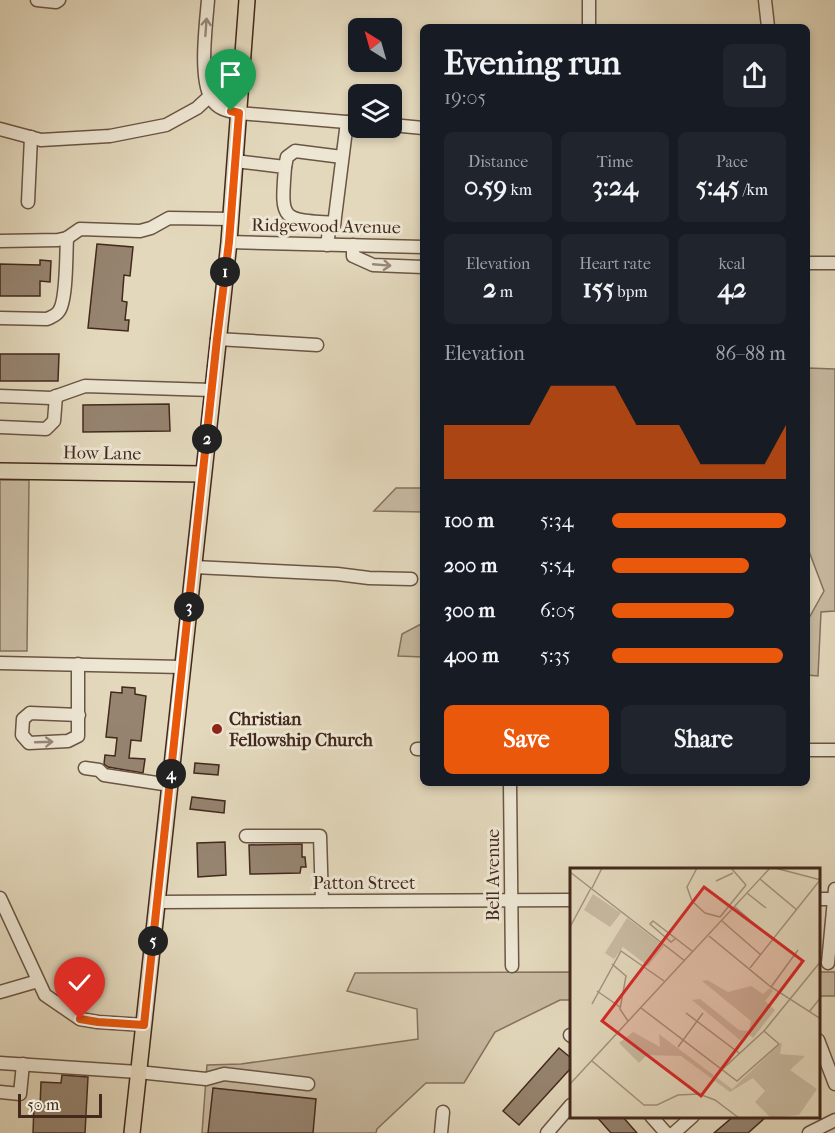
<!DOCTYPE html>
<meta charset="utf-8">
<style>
body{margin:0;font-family:"IM FELL French Canon",serif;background:#20242c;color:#f1f3f6;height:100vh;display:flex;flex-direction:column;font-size:22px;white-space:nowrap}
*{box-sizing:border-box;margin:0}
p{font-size:20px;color:#9ea1a6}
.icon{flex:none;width:33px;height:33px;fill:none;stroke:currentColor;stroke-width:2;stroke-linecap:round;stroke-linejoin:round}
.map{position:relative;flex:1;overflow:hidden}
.drawer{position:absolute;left:420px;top:24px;width:390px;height:762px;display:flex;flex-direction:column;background:#171b24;border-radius:9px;box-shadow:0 3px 9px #0003}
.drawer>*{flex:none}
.needle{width:39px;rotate:323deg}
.controls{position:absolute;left:348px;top:18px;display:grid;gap:12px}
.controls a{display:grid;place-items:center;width:54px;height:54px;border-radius:9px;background:#171b24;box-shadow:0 3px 9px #0003;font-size:30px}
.scale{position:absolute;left:18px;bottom:15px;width:84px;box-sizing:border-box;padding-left:6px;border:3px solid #43291d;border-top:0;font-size:16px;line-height:21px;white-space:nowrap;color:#43291d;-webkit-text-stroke:4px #ede6d3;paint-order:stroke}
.pin{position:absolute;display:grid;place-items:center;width:51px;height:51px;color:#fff;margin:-62px -26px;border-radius:50% 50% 50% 0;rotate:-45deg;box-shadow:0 0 6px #0007}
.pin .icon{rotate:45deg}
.km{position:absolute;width:30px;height:30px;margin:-15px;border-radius:50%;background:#222;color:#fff;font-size:16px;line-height:30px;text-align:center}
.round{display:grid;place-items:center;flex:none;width:63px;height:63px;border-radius:9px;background:#20242c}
.overview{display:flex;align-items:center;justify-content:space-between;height:102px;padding:0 24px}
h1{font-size:33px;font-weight:800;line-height:45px}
.metrics{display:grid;grid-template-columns:repeat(3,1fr);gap:9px;height:102px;padding:6px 24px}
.metrics div{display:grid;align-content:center;border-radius:9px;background:#20242c;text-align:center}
.metrics b{font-size:26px;font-weight:800}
.metrics small{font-size:16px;font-weight:400}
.metrics p{font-size:16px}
.chart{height:168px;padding:12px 24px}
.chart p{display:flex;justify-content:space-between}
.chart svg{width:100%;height:108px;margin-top:6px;fill:#ea580c;opacity:.7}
.primary-button{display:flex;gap:12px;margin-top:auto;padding:12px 24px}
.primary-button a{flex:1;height:69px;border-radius:9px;background:#ea580c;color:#fff;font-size:24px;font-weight:800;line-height:69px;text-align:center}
.primary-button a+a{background:#20242c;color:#f1f3f6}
ul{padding:0 24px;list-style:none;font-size:20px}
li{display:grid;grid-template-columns:96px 72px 1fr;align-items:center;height:45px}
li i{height:15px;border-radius:8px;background:#ea580c}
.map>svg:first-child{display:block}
.green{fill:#c8baa1;stroke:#86725f;stroke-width:1.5}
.building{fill:#968470;stroke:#43291d;stroke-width:1.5}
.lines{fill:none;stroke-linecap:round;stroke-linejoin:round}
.minor-casing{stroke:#6b5545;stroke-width:15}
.major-casing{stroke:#43291d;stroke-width:18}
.minor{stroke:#ede6d3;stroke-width:12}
.major{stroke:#e3d8bc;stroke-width:15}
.oneway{stroke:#988878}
.route-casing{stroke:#fff;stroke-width:12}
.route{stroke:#ea580c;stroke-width:8}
.poi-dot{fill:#8f2418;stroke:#ede6d3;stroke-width:2}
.labels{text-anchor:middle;stroke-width:6;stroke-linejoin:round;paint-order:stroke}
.street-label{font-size:18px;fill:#43291d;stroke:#ede6d3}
.poi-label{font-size:18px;font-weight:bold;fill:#43291d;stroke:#ede6d3;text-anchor:start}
.inset-road{fill:none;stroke:#a3927c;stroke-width:1.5}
.view{fill:#d62828;fill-opacity:0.15;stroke:#d62828;stroke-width:3}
.inset-edge{fill:none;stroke:#43291d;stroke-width:3}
</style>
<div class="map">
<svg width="835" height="1133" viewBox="0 0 835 1133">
<rect width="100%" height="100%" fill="#e3d8bc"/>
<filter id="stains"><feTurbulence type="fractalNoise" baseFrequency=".00333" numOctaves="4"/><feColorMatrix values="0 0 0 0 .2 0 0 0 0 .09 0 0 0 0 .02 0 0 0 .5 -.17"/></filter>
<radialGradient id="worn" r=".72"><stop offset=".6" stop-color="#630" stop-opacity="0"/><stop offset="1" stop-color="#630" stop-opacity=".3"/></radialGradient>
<!-- green -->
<g class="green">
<path d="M807 368 835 369V611L821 612 818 676 807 675V619L809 618 824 591 807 546Z"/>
<path d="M0 480H29L27 651H0Z"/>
<path d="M396 488H423V512L374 511Z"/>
<path d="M423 623V657L398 656 402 634Z"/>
<path d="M571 972V1000H560L495 1032 464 1083H426L377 1129 376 1133H202L207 1065 241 1064 418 1039 417 1009 347 991 355 973Z"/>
<path d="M818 972H835V996H819Z"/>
</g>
<!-- building -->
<g class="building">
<path d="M97 244 133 247 130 276 124 275 122 301 127 302 125 320H129L128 331 88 328Z"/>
<path d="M40 260 51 261 50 282 40 281V296H0V264L40 265Z"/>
<path d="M0 354H59L58 381H0Z"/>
<path d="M169 404 170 431 83 432V405Z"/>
<path d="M122 687 135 688V694L146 696 141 741 131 740 129 758 145 759 143 773 108 767 104 764 105 755 115 756 117 738 106 737 111 692 122 693Z"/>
<path d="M195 763 219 765 218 775 194 773Z"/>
<path d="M192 797 225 801 224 813 190 809Z"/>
<path d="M225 842 226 875 198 877 197 843Z"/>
<path d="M302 844V857H305L306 867H301L300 873 250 874 249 845Z"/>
<path d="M559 1048 571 1058V1068L519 1125 503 1111Z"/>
<path d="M62 1075 88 1077 85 1133H33L34 1105 40 1106 41 1082 61 1083Z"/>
<path d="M213 1088 316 1099 313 1133H208Z"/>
<path d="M596 1116H622L637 1133H611Z"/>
<path d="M734 1116H767L748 1133H714Z"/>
</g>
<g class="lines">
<defs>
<g id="minor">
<path d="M37 0 56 2 59 0"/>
<path d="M208 0C206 25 199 77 211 98 217 109 227 111 239 113L358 123"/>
<path d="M765 0 768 27"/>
<path d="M589 27V0"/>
<path d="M392 125 423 128"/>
<path d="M0 129 41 140 110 136 166 125 197 108 210 96"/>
<path d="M235 161 285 167C281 220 280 220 334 223"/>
<path d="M285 167 287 157 295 151 342 157"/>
<path d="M28 202 31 137"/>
<path d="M0 241 58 240 67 238 80 229 140 231 151 228 169 218 231 219"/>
<path d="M229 242 423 247"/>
<path d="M327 245 329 231 334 225 347 122"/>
<path d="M353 245V256L373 265 423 267"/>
<path d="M807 263H835"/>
<path d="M0 318 47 319C51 317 56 316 59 311 67 300 66 253 67 238"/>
<path d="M217 339 317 345"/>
<path d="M0 396 51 398 85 386 212 390"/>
<path d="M0 427 46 429 54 421 56 396"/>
<path d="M194 567 337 574 369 578 411 579"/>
<path d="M0 663 182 667"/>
<path d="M78 664V736L68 741 29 743 22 735 23 719 30 713 79 715"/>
<path d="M417 749H423"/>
<path d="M807 750H835"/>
<path d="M85 768 99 770 104 775 170 785"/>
<path d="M510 783 512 966"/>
<path d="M246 836H320L322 901"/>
<path d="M0 898 45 995 80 1019 98 1022 144 1025"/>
<path d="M818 899H835"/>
<path d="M157 902 571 900"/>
<path d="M828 963 835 889"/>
<path d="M0 992 38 981"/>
<path d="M570 1035 571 1036"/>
<path d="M818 1040 835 1084"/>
<path d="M0 1063 138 1072 206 1079 224 1074 308 1084"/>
<path d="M0 1092 20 1094 23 1064"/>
<path d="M651 1116 666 1133"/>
<path d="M441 1133 443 1112"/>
<path d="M547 1133 571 1105"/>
<path d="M674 1133 693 1116"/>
<path d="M809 1133 835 1120"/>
</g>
<g id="major">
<path d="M0 471 203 474"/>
<path d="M132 1133 229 242 247 0"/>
</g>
</defs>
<!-- minor casing -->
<use href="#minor" class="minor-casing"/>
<!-- major casing -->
<use href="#major" class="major-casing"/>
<!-- minor -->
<use href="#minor" class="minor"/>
<!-- major -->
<use href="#major" class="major"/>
</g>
<!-- one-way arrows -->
<defs><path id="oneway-shaft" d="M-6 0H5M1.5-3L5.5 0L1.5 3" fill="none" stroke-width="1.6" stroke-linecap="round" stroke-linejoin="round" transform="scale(1.5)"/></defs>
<g class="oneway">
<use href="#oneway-shaft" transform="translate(206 27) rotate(-86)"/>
<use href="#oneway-shaft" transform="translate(382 265) rotate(5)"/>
<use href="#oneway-shaft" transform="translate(44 742) rotate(-2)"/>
</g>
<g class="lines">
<defs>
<path id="route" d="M80 1019 98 1022 144 1025 217 339 229 242 239 113 231 111"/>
</defs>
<!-- route casing -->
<use href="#route" class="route-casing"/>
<!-- route -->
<use href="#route" class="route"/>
</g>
<!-- markers -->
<circle class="poi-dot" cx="217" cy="729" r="6"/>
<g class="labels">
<!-- street labels -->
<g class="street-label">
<text transform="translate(326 226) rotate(1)" y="6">Ridgewood Avenue</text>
<text transform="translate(102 453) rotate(1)" y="6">How Lane</text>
<text transform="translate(493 875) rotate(-90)" y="6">Bell Avenue</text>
<text x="364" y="889">Patton Street</text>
</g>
<!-- poi labels -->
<g class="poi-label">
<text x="229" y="725">Christian<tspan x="229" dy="21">Fellowship Church</tspan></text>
</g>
</g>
<!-- overview -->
<g transform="translate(570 868)">
<rect width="250" height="250" fill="#e3d8bc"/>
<path d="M23 26 51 45 40 59 14 42ZM57 50 94 78 78 98 53 79 44 91 35 85ZM137 112 158 124 181 118 193 126 200 120 203 123 195 133 205 142 183 170 177 165 170 172 122 132 130 131 169 162 179 163 181 153 132 113ZM63 164 90 179 89 166 162 221 212 174 210 186 235 188 220 202 247 221 229 247 201 250 185 234 195 223 183 210 160 224 111 188 77 187 69 195 49 175Z" fill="#c8baa1"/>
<path class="inset-road" d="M127 0 117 19 122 33 135 45 150 49M161 0 176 17M205 0 251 12M0 4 115 93M190 11 227 42M146 13 163 5M22 20 32 0M177 25 196 40M165 39 189 60M150 49 176 17M152 53 191 87M0 59 21 20M139 68 201 119 251 151M105 71 101 74 80 56 83 53 122 83M42 96 56 108 50 141 58 153M180 100 250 12M201 119 228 82M27 123 50 139M22 136 51 83 94 113M71 140 167 213 209 176 194 163M239 144 251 129M116 145 169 185M108 179 133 145M22 193 74 237H87L108 227 129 226 145 232 169 250M146 207 194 163 251 93M0 216 200 0"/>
<path class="view" d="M134 19 233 93 131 228 32 153Z"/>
<rect width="250" height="250" class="inset-edge"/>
</g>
<rect width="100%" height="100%" filter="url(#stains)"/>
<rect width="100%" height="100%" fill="url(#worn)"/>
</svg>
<div class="controls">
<a><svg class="needle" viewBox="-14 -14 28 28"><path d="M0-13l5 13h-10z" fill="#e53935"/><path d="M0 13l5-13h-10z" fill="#9ea1a6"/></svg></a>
<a><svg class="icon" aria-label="layers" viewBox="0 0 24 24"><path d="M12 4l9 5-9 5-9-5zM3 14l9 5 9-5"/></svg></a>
</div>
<div class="scale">50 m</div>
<div class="pin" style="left:231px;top:111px;background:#1e9e55"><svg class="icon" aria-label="arrive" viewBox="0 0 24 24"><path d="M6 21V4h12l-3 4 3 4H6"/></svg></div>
<div class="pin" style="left:80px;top:1019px;background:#d93025"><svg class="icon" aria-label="check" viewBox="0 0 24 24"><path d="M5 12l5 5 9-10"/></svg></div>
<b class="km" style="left:225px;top:272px">1</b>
<b class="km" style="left:207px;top:439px">2</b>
<b class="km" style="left:189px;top:607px">3</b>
<b class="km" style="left:171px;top:774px">4</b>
<b class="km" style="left:153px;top:941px">5</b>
<section class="drawer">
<div class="overview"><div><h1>Evening run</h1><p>19:05</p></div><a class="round"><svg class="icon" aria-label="share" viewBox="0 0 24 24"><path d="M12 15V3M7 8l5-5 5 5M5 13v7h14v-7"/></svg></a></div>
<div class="metrics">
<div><p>Distance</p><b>0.59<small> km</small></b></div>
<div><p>Time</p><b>3:24</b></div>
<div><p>Pace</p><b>5:45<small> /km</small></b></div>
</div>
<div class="metrics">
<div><p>Elevation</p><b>2<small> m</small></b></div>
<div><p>Heart rate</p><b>155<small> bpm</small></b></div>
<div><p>kcal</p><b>42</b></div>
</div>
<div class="chart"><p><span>Elevation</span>86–88 m</p>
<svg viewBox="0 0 160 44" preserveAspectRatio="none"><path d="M0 44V22L10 22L20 22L30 22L40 22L50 6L60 6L70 6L80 6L90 22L100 22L110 22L120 38L130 38L140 38L150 38L160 22V44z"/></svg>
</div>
<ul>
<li><b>100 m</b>5:34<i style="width:100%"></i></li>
<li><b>200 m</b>5:54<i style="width:79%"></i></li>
<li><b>300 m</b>6:05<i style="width:70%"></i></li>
<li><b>400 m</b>5:35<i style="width:98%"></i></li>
</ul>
<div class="primary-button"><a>Save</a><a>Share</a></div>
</section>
</div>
